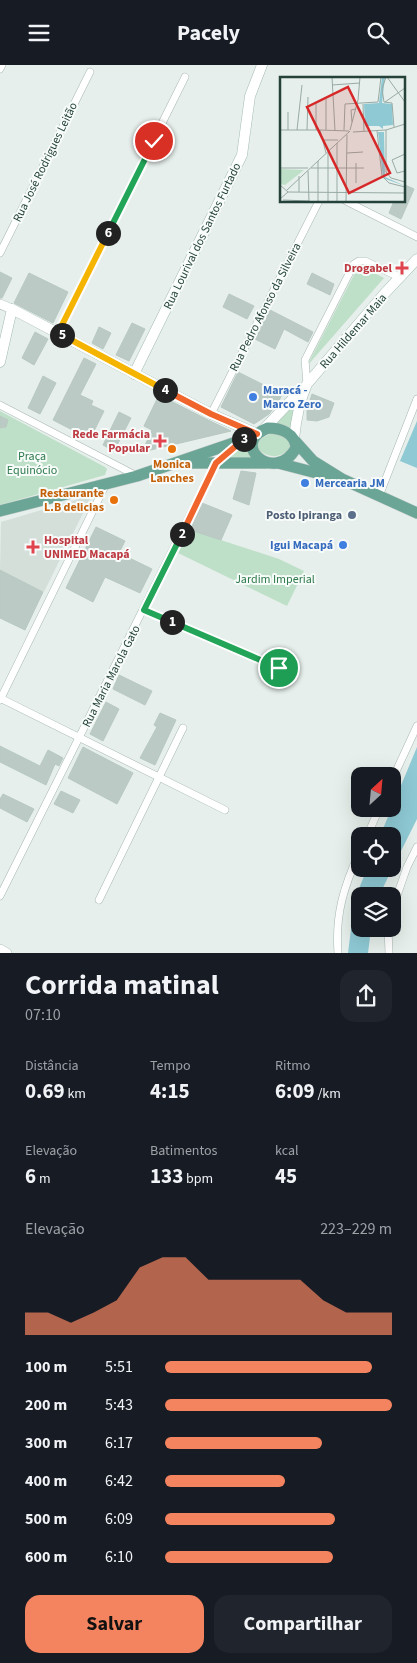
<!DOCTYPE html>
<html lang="pt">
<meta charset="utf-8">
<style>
body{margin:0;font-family:"Source Sans 3",sans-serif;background:#20242c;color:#f1f3f6;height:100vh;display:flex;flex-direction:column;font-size:19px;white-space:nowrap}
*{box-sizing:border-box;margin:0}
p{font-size:16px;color:#9ea1a6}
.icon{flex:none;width:28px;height:28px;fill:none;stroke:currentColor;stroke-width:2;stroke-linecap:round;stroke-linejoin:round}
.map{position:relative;height:888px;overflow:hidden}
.drawer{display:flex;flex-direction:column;background:#171b24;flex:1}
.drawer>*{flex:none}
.needle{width:32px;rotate:26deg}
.buttons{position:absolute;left:351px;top:702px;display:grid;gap:10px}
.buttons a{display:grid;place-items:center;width:50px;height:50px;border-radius:10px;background:#171b24;box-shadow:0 5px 20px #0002;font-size:25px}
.pin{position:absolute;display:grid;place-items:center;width:42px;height:42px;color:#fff;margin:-21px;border:2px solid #fff;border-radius:50%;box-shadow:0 1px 5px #0007}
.km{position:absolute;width:25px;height:25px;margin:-12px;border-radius:50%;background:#222;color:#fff;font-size:14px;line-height:25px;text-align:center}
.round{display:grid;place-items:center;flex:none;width:52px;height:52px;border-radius:15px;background:#20242c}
.overview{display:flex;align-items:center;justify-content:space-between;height:85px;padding:0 25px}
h1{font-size:28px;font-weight:700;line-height:38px}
.metrics{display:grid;grid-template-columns:repeat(3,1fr);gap:8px;height:85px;padding:5px 25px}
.metrics div{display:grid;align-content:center}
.metrics b{font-size:21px;font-weight:700}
.metrics small{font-size:14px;font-weight:400}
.metrics p{font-size:14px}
.chart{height:140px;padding:10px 25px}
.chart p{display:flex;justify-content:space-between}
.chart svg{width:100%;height:90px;margin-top:5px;fill:#f4845f;opacity:.7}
.primary-button{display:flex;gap:10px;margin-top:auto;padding:10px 25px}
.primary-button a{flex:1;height:58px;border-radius:15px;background:#f4845f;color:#111;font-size:20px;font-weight:700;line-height:58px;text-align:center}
.primary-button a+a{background:#20242c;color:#f1f3f6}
ul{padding:0 25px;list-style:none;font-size:16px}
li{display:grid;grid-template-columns:80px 60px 1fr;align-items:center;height:38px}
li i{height:12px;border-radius:6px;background:#f4845f}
header{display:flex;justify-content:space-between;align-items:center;height:65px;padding:0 25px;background:#171b24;font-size:22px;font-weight:700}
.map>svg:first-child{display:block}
.built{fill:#d4dfda}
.green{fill:#bfe0c8}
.water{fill:#8ec9d4}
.building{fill:#bbcac4;stroke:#b8c9c2}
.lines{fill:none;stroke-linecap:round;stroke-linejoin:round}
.minor-casing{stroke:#a8b8b2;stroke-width:8}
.tertiary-casing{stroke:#a8b8b2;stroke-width:10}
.secondary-casing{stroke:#a4bbb3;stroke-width:11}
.primary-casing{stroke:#c2cac8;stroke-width:12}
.minor{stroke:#fff;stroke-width:7}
.tertiary{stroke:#fff;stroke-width:9}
.secondary{stroke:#fff;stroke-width:10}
.primary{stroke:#6aa596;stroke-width:11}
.split-1-casing{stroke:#fff;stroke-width:10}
.split-2-casing{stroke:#fff;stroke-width:10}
.split-3-casing{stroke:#fff;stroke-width:10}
.split-4-casing{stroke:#fff;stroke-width:10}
.split-5-casing{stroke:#fff;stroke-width:10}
.split-6-casing{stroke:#fff;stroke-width:10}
.split-7-casing{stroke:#fff;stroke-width:10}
.split-1{stroke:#22a559;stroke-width:6}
.split-2{stroke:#22a559;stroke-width:6}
.split-3{stroke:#f0652b;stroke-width:6}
.split-4{stroke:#f0652b;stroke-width:6}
.split-5{stroke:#f5b400;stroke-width:6}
.split-6{stroke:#f5b400;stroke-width:6}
.split-7{stroke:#22a559;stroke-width:6}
.health-dot{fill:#e0444e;stroke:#f7fbf9;stroke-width:2}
.shop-dot{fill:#3f7fe0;stroke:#f7fbf9;stroke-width:2}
.food-dot{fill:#e8710a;stroke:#f7fbf9;stroke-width:2}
.service-dot{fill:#5c6f8a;stroke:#f7fbf9;stroke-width:2}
.labels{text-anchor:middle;stroke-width:4;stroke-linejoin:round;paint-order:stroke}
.street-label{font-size:12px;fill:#24423a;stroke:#f7fbf9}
.health-label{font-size:12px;font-weight:bold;fill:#be3a42;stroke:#f7fbf9;text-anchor:end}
.shop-label{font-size:12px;font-weight:bold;fill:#366cbe;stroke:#f7fbf9;text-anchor:start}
.park-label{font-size:12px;fill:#2d7a4b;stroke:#f7fbf9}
.food-label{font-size:12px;font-weight:bold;fill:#c56008;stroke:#f7fbf9}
.service-label{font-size:12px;font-weight:bold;fill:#4e5e75;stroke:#f7fbf9;text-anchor:end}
.inset-road{fill:none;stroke:#98aaa4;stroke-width:1}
.view{fill:#d62828;fill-opacity:0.15;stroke:#d62828;stroke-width:2.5}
.inset-edge{fill:none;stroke:#24423a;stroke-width:2.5}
</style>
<header><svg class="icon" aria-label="menu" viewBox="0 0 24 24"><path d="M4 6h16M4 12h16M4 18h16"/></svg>Pacely<svg class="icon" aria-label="search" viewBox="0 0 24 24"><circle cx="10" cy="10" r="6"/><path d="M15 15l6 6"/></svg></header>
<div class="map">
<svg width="417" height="888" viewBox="0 0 417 888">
<rect width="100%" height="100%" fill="#e6efeb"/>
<!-- built -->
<path class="built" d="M92 430 44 527 0 505 1 457Z"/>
<!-- green -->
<g class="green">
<path d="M359 200 384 213 307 301Z"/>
<path d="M294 336 291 365 272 359Z"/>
<path d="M0 346 105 402 107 404 105 410 0 440Z"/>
<path d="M270 369H277L289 374 291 382C281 394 268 394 257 383L259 374Z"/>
<path d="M246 376 249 377 252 391 249 395 223 394Z"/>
<path d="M190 465 279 494 304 506 287 541 178 488Z"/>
</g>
<!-- water -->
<g class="water">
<path d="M417 356V403L400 396Z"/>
<path d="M417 682V754L392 804V771H380Z"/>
<path d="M367 804H392L379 831H360V864H371L368 888H348L355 833Z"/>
</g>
<!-- building -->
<g class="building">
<path d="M403 119 414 124 401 154 389 148 394 136H403Z"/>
<path d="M0 207 12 213 2 233H0Z"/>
<path d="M29 208 68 227 53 258 14 238Z"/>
<path d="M312 208 334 219 330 230 307 219Z"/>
<path d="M229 229 254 241 247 254 223 242Z"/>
<path d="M270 245 313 267 308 277 284 264 275 284 255 274Z"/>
<path d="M132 258 145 264 129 296 116 290Z"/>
<path d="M99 262 111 268 103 284 92 278Z"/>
<path d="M35 267 48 274 34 300 22 293Z"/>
<path d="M84 293 96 299 80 330 93 336 91 340 104 346 90 374 53 355Z"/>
<path d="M238 307 282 329 279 336 269 349 254 359 221 342Z"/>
<path d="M43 311 56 318 40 349 28 343Z"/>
<path d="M312 329 334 338 329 352 317 356 307 355V345Z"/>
<path d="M159 330 208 355 231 366 142 387 152 365 144 361Z"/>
<path d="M119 347 131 353 114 386 103 380Z"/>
<path d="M0 351 8 355 6 362 0 363Z"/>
<path d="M241 406 256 408 249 440 233 434Z"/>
<path d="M202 438 232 450 221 475 190 465Z"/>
<path d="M96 462 125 476 119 488 152 504 140 528 105 512 93 537 66 523Z"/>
<path d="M0 505 43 527 25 565 0 553Z"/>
<path d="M119 610 152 626 145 640 113 624Z"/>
<path d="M106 637 119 644 103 676 90 669Z"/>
<path d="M160 648 176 655 155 700 140 693 157 662 154 660Z"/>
<path d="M0 681 40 701 48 685 63 693 59 701 55 699 46 720 0 697Z"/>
<path d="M83 682 133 708 117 739 68 713Z"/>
<path d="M61 726 80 735 73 748 54 739Z"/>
<path d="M3 729 34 744 27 757 0 743V734Z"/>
</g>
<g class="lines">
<defs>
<g id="minor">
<path d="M0 4 2 0"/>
<path d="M346 136 417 172"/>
<path d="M0 188 90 7"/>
<path d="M58 267 185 12"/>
<path d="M307 319 305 295 354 199 359 196H365L399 212"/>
<path d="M0 340 137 411"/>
<path d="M211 349 319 136"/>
<path d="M379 431 417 334"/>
<path d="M144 545 279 603"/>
<path d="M0 633 225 745"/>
<path d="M0 635 106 419"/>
<path d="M392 715 417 661"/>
<path d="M367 771 379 744"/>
<path d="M0 831 216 398 238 379"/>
<path d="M99 835 183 663"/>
<path d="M392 845 407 802 417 782"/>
<path d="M388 864 389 888"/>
<path d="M338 888C335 849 344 821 360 786"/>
</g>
<g id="tertiary">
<path d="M0 239 12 244"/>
<path d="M0 884 7 888"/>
</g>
<g id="secondary">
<path d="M0 297 12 244 211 349 257 369"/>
<path d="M134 309 242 90 250 31 262 0"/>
<path d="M263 365 303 323"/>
<path d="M294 374C296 354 299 337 307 319L385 228 417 194"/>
</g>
<g id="primary">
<path d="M268 363C281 363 295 368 296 383 274 421 228 378 268 363Z"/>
<path d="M295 376 313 396 342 414 417 448"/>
<path d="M188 398H266"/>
<path d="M278 398 332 412"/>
<path d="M0 446 137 411 254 371"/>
</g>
</defs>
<!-- minor casing -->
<use href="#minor" class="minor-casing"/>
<!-- tertiary casing -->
<use href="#tertiary" class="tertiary-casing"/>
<!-- secondary casing -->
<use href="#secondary" class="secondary-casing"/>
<!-- primary casing -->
<use href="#primary" class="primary-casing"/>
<!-- minor -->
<use href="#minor" class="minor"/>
<!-- tertiary -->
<use href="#tertiary" class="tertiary"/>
<!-- secondary -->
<use href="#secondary" class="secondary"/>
<!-- primary -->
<use href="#primary" class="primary"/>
</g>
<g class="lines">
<defs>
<path id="split-1" d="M172 557 279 603"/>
<path id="split-2" d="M172 557 144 545 182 469"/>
<path id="split-3" d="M182 469 216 398 244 374"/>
<path id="split-4" d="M165 325 211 349 257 369 244 374"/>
<path id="split-5" d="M62 270 165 325"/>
<path id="split-6" d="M62 270 58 268 108 168"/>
<path id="split-7" d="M108 168 154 76"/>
</defs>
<!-- split-1 casing -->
<use href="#split-1" class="split-1-casing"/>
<!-- split-2 casing -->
<use href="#split-2" class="split-2-casing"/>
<!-- split-3 casing -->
<use href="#split-3" class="split-3-casing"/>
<!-- split-4 casing -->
<use href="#split-4" class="split-4-casing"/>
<!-- split-5 casing -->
<use href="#split-5" class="split-5-casing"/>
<!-- split-6 casing -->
<use href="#split-6" class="split-6-casing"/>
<!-- split-7 casing -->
<use href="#split-7" class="split-7-casing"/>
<!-- split-1 -->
<use href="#split-1" class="split-1"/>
<!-- split-2 -->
<use href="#split-2" class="split-2"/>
<!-- split-3 -->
<use href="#split-3" class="split-3"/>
<!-- split-4 -->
<use href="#split-4" class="split-4"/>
<!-- split-5 -->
<use href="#split-5" class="split-5"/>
<!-- split-6 -->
<use href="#split-6" class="split-6"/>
<!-- split-7 -->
<use href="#split-7" class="split-7"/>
</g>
<!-- markers -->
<g class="health-dot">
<path d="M399.5 195.5h5v5h5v5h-5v5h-5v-5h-5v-5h5z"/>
<path d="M157.5 368.5h5v5h5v5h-5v5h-5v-5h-5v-5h5z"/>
<path d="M30.5 474.5h5v5h5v5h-5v5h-5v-5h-5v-5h5z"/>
</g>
<g class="shop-dot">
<circle cx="253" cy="332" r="5"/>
<circle cx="305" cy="418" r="5"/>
<circle cx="343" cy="480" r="5"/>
</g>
<g class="food-dot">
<circle cx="172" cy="384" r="5"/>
<circle cx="114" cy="435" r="5"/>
</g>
<circle class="service-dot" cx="352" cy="450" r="5"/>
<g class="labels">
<!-- street labels -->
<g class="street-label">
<text transform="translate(45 97) rotate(-64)" y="4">Rua José Rodrigues Leitão</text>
<text transform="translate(202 171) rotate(-64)" y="4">Rua Lourival dos Santos Furtado</text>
<text transform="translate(265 242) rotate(-63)" y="4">Rua Pedro Afonso da Silveira</text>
<text transform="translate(353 266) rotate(-49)" y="4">Rua Hildemar Maia</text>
<text transform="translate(111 611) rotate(-63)" y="4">Rua Maria Marola Gato</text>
</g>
<!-- health labels -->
<g class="health-label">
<text x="392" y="207">Drogabel</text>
<text x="150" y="373">Rede Farmácia<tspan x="150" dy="14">Popular</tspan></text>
<text x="44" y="479" text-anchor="start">Hospital<tspan x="44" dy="14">UNIMED Macapá</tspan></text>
</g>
<!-- shop labels -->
<g class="shop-label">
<text x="263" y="329">Maracá -<tspan x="263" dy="14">Marco Zero</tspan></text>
<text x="315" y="422">Mercearia JM</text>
<text x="333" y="484" text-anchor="end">Igui Macapá</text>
</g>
<!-- park labels -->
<g class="park-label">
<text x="32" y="395">Praça<tspan x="32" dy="14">Equinócio</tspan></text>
<text x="275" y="518">Jardim Imperial</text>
</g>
<!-- food labels -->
<g class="food-label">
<text x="172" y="403">Monica<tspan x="172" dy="14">Lanches</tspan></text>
<text x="104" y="432" text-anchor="end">Restaurante<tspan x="104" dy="14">L.B delicias</tspan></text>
</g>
<!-- service labels -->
<g class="service-label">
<text x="342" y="454">Posto Ipiranga</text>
</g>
</g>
<!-- overview -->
<g transform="translate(280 12)">
<rect width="125" height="125" fill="#e6efeb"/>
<path d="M1 92 24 93 5 108 0 107Z" fill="#bfe0c8"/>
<path d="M102 0H105L102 26 112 27 113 48 103 49V52L99 49H85L84 27 99 26ZM98 55H104L105 100 125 109 103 101Z" fill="#8ec9d4"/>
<path class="inset-road" d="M52 0 55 54M107 0 125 25M52 8 80 6M104 25 112 26 114 50M104 25 102 12 106 0M105 25 125 11M65 27 98 25 101 0M83 27 84 54M8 35V53M72 45 71 33 76 32M0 53H40M17 53 22 8M27 53 28 20M36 53V26M46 53V22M64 53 65 27M70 53 78 23 80 0M106 53V95L111 101 125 105M97 54 102 99 109 106 125 110M73 55 106 53 125 47M42 63H58M46 76 40 53 69 54M67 76 83 75M125 77 112 83 117 96 125 94M76 86V106M0 91H28M31 91H84M28 94 29 125M19 99V115M0 108 8 115 0 122M7 113 70 54M8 115 125 116M3 123 29 124M38 125V84M48 125V76M57 125V66M66 125 67 58"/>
<path class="view" d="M68 10 110 96 69 116 27 30Z"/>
<rect width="125" height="125" class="inset-edge"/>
</g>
</svg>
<div class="buttons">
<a><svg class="needle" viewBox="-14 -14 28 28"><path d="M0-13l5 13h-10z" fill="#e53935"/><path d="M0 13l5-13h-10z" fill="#9ea1a6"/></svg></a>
<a><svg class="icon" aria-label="locate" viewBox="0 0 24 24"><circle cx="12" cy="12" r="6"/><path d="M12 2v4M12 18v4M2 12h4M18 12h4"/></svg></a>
<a><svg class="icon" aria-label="layers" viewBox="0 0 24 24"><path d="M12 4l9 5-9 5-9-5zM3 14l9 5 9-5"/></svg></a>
</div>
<div class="pin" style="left:279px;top:603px;background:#1e9e55"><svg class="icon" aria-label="arrive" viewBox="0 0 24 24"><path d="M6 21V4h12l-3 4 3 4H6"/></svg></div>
<div class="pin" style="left:154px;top:76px;background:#d93025"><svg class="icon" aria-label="check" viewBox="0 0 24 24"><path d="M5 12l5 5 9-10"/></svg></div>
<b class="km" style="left:172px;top:557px">1</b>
<b class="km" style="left:182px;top:469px">2</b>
<b class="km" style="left:244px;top:374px">3</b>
<b class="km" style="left:165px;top:325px">4</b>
<b class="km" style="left:62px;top:270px">5</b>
<b class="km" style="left:108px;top:168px">6</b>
</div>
<section class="drawer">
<div class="overview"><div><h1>Corrida matinal</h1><p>07:10</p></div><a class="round"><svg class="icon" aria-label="share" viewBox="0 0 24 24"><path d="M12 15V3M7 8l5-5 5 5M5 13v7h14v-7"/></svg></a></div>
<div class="metrics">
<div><p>Distância</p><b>0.69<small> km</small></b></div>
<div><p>Tempo</p><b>4:15</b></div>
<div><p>Ritmo</p><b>6:09<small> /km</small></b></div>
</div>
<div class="metrics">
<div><p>Elevação</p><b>6<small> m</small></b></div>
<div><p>Batimentos</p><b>133<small> bpm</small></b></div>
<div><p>kcal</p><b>45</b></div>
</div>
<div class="chart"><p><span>Elevação</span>223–229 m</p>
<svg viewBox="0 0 160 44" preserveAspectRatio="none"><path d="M0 44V33L10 33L20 38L30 33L40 27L50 11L60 6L70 6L80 17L90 17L100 17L110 17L120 17L130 27L140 33L150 33L160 33V44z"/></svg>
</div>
<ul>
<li><b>100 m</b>5:51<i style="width:91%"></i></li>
<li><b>200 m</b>5:43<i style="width:100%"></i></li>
<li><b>300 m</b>6:17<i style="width:69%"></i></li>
<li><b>400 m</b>6:42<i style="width:53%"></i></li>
<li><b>500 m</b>6:09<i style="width:75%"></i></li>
<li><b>600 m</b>6:10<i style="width:74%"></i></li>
</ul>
<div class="primary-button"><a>Salvar</a><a>Compartilhar</a></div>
</section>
